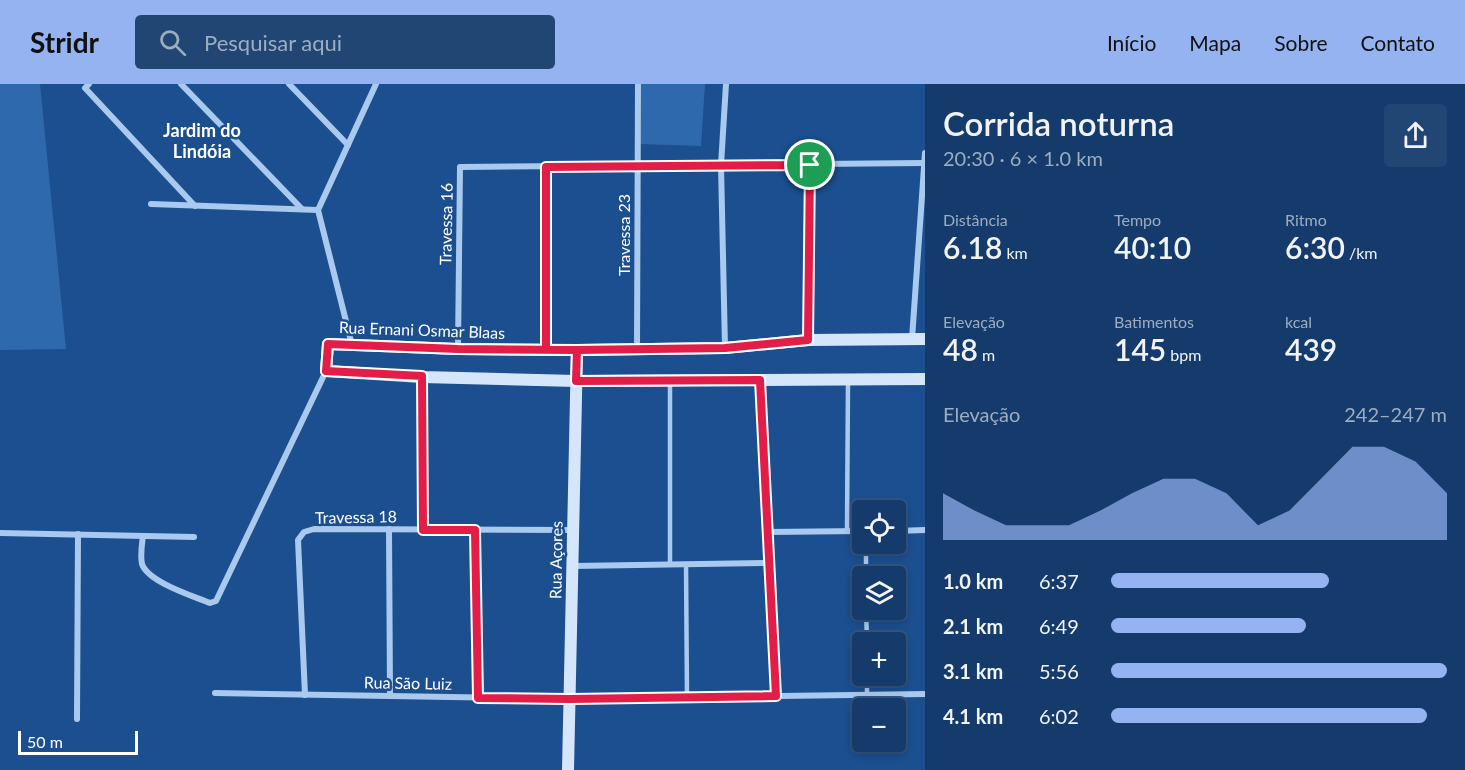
<!DOCTYPE html>
<html lang="pt">
<meta charset="utf-8">
<style>
body{margin:0;font-family:Lato,sans-serif;background:#214673;color:#f1f3f6;height:100vh;display:flex;flex-direction:column;font-size:22px;white-space:nowrap}
*{box-sizing:border-box;margin:0}
p{font-size:20px;color:#9dadc1}
.icon{flex:none;width:33px;height:33px;fill:none;stroke:currentColor;stroke-width:2;stroke-linecap:round;stroke-linejoin:round}
.map{position:relative;flex:1;overflow:hidden}
.side{display:flex;flex-direction:column;background:#143b6b;width:540px}
.side>*{flex:none}
.controls{position:absolute;left:852px;top:416px;display:grid;gap:12px}
.controls a{display:grid;place-items:center;width:54px;height:54px;border-radius:6px;background:#143b6b;box-shadow:0 3px 9px #0003,0 0 0 2px #33557e;font-size:30px}
.scale{position:absolute;left:18px;bottom:15px;width:120px;box-sizing:border-box;padding-left:6px;border:3px solid #fff;border-top:0;font-size:16px;line-height:21px;white-space:nowrap;color:#fff;-webkit-text-stroke:4px #1b4f8f;paint-order:stroke}
.pin{position:absolute;display:grid;place-items:center;width:51px;height:51px;color:#fff;margin:-26px;border:3px solid #fff;border-radius:50%;box-shadow:0 2px 6px #0007}
.round{display:grid;place-items:center;flex:none;width:63px;height:63px;border-radius:6px;background:#214673}
.headline{display:flex;align-items:center;justify-content:space-between;height:102px;padding:0 18px}
h1{font-size:33px;font-weight:600;line-height:45px}
.stats{display:grid;grid-template-columns:repeat(3,1fr);gap:9px;height:102px;padding:6px 18px}
.stats div{display:grid;align-content:center}
.stats b{font-size:30px;font-weight:600}
.stats small{font-size:16px;font-weight:400}
.stats p{font-size:16px}
.chart{height:168px;padding:12px 18px}
.chart p{display:flex;justify-content:space-between}
.chart svg{width:100%;height:108px;margin-top:6px;fill:#95b2f1;opacity:.7}
ul{padding:0 18px;list-style:none;font-size:20px}
li{display:grid;grid-template-columns:96px 72px 1fr;align-items:center;height:45px}
li i{height:15px;border-radius:8px;background:#95b2f1}
header{display:flex;align-items:center;gap:36px;box-sizing:border-box;height:84px;padding:0 30px;background:#95b2f1;color:#111}
header strong{font-size:28px}
nav{display:flex;gap:33px;margin-inline-start:auto;font-size:21px}
.search{width:420px;height:54px;background:#214673;display:flex;align-items:center;gap:15px;box-sizing:border-box;padding:0 21px;border-radius:6px;color:#9dadc1;font-size:22px}
main{display:flex;flex:1;min-height:0}
.map>svg:first-child{display:block}
.green{fill:#2e69ad}
.lines{fill:none;stroke-linecap:round;stroke-linejoin:round}
.lane{stroke:#a9c9ee;stroke-width:4.5}
.street{stroke:#a9c9ee;stroke-width:6}
.secondary{stroke:#d6e6fa;stroke-width:12}
.route-casing{stroke:#fff;stroke-width:12}
.route{stroke:#e11d48;stroke-width:8}
.labels{text-anchor:middle;stroke-width:5;stroke-linejoin:round;paint-order:stroke}
.street-label{font-size:16px;fill:#fff;stroke:#1b4f8f}
.neighbourhood-label{font-size:18px;font-weight:bold;fill:#fff;stroke:#1b4f8f}
</style>
<header>
<strong>Stridr</strong>
<div class="search"><svg class="icon" aria-label="search" viewBox="0 0 24 24"><circle cx="10" cy="10" r="6"/><path d="M15 15l6 6"/></svg>Pesquisar aqui</div>
<nav><a>Início</a><a>Mapa</a><a>Sobre</a><a>Contato</a></nav>
</header>
<main>
<div class="map">
<svg width="925" height="686" viewBox="0 0 925 686">
<rect width="100%" height="100%" fill="#1b4f8f"/>
<!-- green -->
<g class="green">
<path d="M0 0H40L66 265 0 266Z"/>
<path d="M641 0H705L701 62 640 60Z"/>
</g>
<g class="lines">
<!-- lane -->
<g class="lane">
<path d="M847 447 848 297"/>
<path d="M866 459V492"/>
<path d="M670 480V297"/>
<path d="M686 480 687 614"/>
<path d="M866 525 867 558"/>
<path d="M867 591V611"/>
</g>
<!-- street -->
<g class="street">
<path d="M89 0 85 4 195 122"/>
<path d="M181 0 302 125"/>
<path d="M289 0 348 61"/>
<path d="M151 120 318 126"/>
<path d="M912 255 925 69"/>
<path d="M808 256 810 82"/>
<path d="M352 261 318 126 376 0"/>
<path d="M725 264 721 81 726 0"/>
<path d="M458 265 460 83 924 79"/>
<path d="M637 265 638 0"/>
<path d="M546 266V83"/>
<path d="M422 293 423 446"/>
<path d="M761 296 776 612"/>
<path d="M389 445 390 612"/>
<path d="M475 446 478 614"/>
<path d="M896 447 925 446"/>
<path d="M768 448 862 447"/>
<path d="M0 449 194 453"/>
<path d="M143 452C142 460 140 471 142 480 148 498 193 512 210 519L216 517 326 287"/>
<path d="M573 482 769 479"/>
<path d="M215 609 570 615 925 610"/>
<path d="M305 611 298 456 304 448 314 445 573 446"/>
<path d="M77 635 78 450"/>
</g>
<!-- secondary -->
<g class="secondary">
<path d="M925 255 808 256 725 264 577 266 458 265 328 260 326 287 422 293 576 297 925 295"/>
<path d="M568 686 577 266"/>
</g>
</g>
<g class="lines">
<defs>
<path id="route" d="M810 81 808 256 725 264 577 266 458 265 328 260 326 287 422 292 423 446H475L478 614 570 615 776 612 760 296 576 297 577 266H546V83L810 81"/>
</defs>
<!-- route casing -->
<use href="#route" class="route-casing"/>
<!-- route -->
<use href="#route" class="route"/>
</g>
<g class="labels">
<!-- street labels -->
<g class="street-label">
<text transform="translate(446 140) rotate(-89)" y="6">Travessa 16</text>
<text transform="translate(624 151) rotate(-90)" y="6">Travessa 23</text>
<text transform="translate(422 246) rotate(2)" y="6">Rua Ernani Osmar Blaas</text>
<text transform="translate(356 433) rotate(-1)" y="6">Travessa 18</text>
<text transform="translate(556 476) rotate(-89)" y="6">Rua Açores</text>
<text transform="translate(408 599) rotate(1)" y="6">Rua São Luiz</text>
</g>
<!-- neighbourhood labels -->
<g class="neighbourhood-label">
<text x="202" y="53">Jardim do<tspan x="202" dy="21">Lindóia</tspan></text>
</g>
</g>
</svg>
<div class="controls">
<a><svg class="icon" aria-label="locate" viewBox="0 0 24 24"><circle cx="12" cy="12" r="6"/><path d="M12 2v4M12 18v4M2 12h4M18 12h4"/></svg></a>
<a><svg class="icon" aria-label="layers" viewBox="0 0 24 24"><path d="M12 4l9 5-9 5-9-5zM3 14l9 5 9-5"/></svg></a>
<a>+</a>
<a>−</a>
</div>
<div class="scale">50 m</div>
<div class="pin" style="left:810px;top:81px;background:#1e9e55"><svg class="icon" aria-label="arrive" viewBox="0 0 24 24"><path d="M6 21V4h12l-3 4 3 4H6"/></svg></div>
</div>
<section class="side">
<div class="headline"><div><h1>Corrida noturna</h1><p>20:30 · 6 × 1.0 km</p></div><a class="round"><svg class="icon" aria-label="share" viewBox="0 0 24 24"><path d="M12 15V3M7 8l5-5 5 5M5 13v7h14v-7"/></svg></a></div>
<div class="stats">
<div><p>Distância</p><b>6.18<small> km</small></b></div>
<div><p>Tempo</p><b>40:10</b></div>
<div><p>Ritmo</p><b>6:30<small> /km</small></b></div>
</div>
<div class="stats">
<div><p>Elevação</p><b>48<small> m</small></b></div>
<div><p>Batimentos</p><b>145<small> bpm</small></b></div>
<div><p>kcal</p><b>439</b></div>
</div>
<div class="chart"><p><span>Elevação</span>242–247 m</p>
<svg viewBox="0 0 160 44" preserveAspectRatio="none"><path d="M0 44V25L10 32L20 38L30 38L40 38L50 32L60 25L70 19L80 19L90 25L100 38L110 32L120 19L130 6L140 6L150 12L160 25V44z"/></svg>
</div>
<ul>
<li><b>1.0 km</b>6:37<i style="width:65%"></i></li>
<li><b>2.1 km</b>6:49<i style="width:58%"></i></li>
<li><b>3.1 km</b>5:56<i style="width:100%"></i></li>
<li><b>4.1 km</b>6:02<i style="width:94%"></i></li>
</ul>
</section>
</main>
